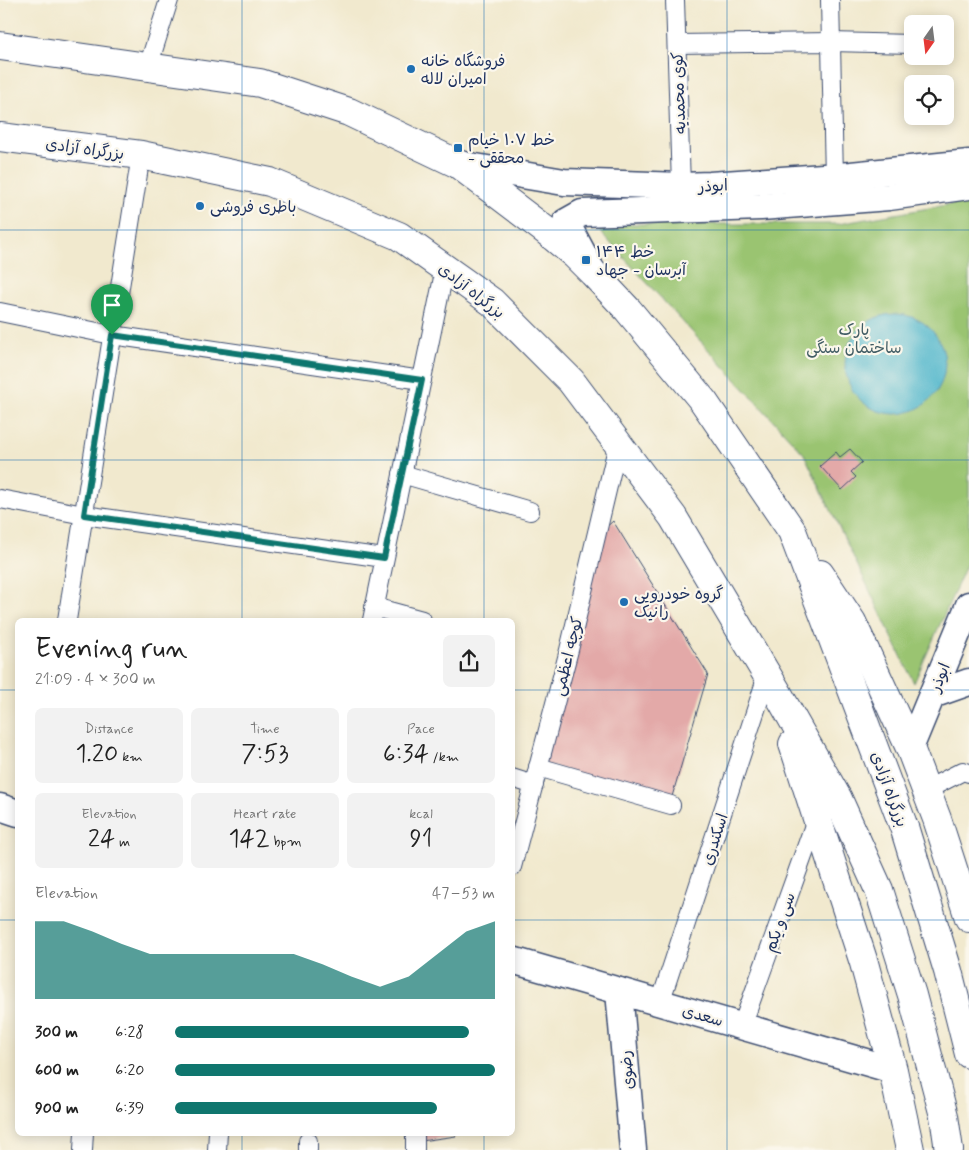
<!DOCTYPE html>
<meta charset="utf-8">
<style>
body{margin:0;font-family:Mynerve,"Playpen Sans Arabic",sans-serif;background:#f2f2f2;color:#222;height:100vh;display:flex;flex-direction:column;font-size:19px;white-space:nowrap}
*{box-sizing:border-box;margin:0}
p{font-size:16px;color:#767676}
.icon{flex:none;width:28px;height:28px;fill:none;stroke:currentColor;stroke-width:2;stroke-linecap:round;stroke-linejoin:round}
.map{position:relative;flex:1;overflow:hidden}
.sheet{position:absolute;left:15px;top:618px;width:500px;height:518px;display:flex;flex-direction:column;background:#fff;border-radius:8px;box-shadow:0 2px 12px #0003}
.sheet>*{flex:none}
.needle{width:32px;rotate:194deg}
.fabs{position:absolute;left:904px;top:15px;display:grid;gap:10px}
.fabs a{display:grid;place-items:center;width:50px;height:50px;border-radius:8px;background:#fff;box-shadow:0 2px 12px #0003;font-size:25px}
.pin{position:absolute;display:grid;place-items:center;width:42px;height:42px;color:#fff;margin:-51px -21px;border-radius:50% 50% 50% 0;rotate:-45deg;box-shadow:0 0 5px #0007}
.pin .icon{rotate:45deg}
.round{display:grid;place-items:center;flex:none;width:52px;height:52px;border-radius:8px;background:#f2f2f2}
.overview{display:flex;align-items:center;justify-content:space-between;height:85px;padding:0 20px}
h1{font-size:28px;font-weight:600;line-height:38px}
.metrics{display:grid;grid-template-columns:repeat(3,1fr);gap:8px;height:85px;padding:5px 20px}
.metrics div{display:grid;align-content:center;border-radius:8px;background:#f2f2f2;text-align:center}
.metrics b{font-size:25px;font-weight:600}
.metrics small{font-size:14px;font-weight:400}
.metrics p{font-size:14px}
.chart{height:140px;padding:10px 20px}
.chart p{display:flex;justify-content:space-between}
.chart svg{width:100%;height:90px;margin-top:5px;fill:#0f766e;opacity:.7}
ul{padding:0 20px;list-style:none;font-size:16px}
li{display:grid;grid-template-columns:80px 60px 1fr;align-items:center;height:38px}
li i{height:12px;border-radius:6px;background:#0f766e}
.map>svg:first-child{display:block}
.green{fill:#9ac471;stroke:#5a7a68}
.water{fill:#4db5cb;stroke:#347294}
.building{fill:#e3a9a8}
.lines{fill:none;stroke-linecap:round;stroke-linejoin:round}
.street-casing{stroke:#3b4b6f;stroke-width:20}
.secondary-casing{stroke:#3b4b6f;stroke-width:29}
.highway-casing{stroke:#3b4b6f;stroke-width:30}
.street{stroke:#fff;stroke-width:18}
.secondary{stroke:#fff;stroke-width:26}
.highway{stroke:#fff;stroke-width:28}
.route-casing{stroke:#fff;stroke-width:10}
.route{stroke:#0f766e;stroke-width:6}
.grid{fill:none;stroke:#1f6fb2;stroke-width:1;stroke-opacity:0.55}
.poi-dot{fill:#1f6fb2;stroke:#fbf7ec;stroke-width:2}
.labels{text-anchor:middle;stroke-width:4.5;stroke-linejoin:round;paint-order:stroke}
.poi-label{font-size:16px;fill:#1b2f5e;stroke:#fbf7ec;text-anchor:start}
.street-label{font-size:16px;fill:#1b2f5e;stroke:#fbf7ec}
.park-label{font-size:16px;fill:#415c64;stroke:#fbf7ec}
</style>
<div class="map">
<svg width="969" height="1150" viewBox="0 0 969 1150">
<rect width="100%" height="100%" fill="#fbf7ec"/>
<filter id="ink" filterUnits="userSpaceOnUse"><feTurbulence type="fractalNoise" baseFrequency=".02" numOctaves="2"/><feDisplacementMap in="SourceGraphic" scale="10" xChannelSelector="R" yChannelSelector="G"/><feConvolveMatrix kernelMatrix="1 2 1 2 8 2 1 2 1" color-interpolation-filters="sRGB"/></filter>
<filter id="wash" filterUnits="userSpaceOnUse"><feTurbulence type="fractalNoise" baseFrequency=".0096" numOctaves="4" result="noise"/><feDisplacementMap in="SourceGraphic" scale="20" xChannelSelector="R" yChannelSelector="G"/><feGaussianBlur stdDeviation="1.12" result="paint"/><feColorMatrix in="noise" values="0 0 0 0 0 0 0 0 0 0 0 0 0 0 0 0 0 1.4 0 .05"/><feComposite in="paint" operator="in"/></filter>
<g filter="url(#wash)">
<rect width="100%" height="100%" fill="#f1e9ce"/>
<!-- green -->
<path class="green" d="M969 201V559L914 683 804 454 593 224H838Z"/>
<!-- water -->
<circle class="water" cx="895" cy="364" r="50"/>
<g id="blocks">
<!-- building -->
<g class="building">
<path d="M850 449 862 462 851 472 856 477 842 490 820 466 836 452 840 457Z"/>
<path d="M613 521 708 674 671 800 544 764 604 529Z"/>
<path d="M421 1132H456V1136L421 1141Z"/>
</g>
</g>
</g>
<g filter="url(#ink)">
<use href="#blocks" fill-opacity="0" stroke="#3b4b6f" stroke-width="1"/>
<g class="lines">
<defs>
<g id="street">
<path d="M675 0 681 186"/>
<path d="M830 0 834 177"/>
<path d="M677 44 831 42 912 44"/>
<path d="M148 67 169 0"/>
<path d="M0 312 112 335 422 380"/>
<path d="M402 474 530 511"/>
<path d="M0 499 84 515 384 558"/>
<path d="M374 607 422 620"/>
<path d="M67 620 141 155"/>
<path d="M372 620 445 268"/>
<path d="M538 767 671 805"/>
<path d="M512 778 534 785"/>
<path d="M926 790 963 771 969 773"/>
<path d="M512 867 569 650 618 444"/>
<path d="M660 1003 767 676"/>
<path d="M742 1026 817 817"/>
<path d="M83 1150 84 1132"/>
<path d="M217 1150 218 1132"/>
<path d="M308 1150V1141"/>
<path d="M415 1150V1132"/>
</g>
<g id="secondary">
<path d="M458 164 564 182 681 186 710 185 851 175 969 163"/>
<path d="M590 267 566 222 582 213 761 207 889 197 969 186"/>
<path d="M932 695 969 682"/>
<path d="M910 748 969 605"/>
<path d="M0 807 18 813"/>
<path d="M512 960 893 1070"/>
<path d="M619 991 633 1150"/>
</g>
<g id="highway">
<path d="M0 46 260 83 349 112 458 164 545 230 575 255 593 273 628 310 704 402 792 531 905 830 948 971 969 1054"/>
<path d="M0 137 141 155 270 182 399 236 492 302 571 381 673 517 776 690 838 799 879 890 912 995 944 1116 949 1150"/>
<path d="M820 574 852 622 910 748 937 819 969 918"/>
<path d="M793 744 864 963 893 1070 910 1150"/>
</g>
</defs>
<!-- street casing -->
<use href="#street" class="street-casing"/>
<!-- secondary casing -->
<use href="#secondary" class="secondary-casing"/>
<!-- highway casing -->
<use href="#highway" class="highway-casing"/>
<!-- street -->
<use href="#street" class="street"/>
<!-- secondary -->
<use href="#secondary" class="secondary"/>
<!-- highway -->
<use href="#highway" class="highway"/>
</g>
</g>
<g class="lines" filter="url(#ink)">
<defs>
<path id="route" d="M112 335 422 380 384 558 84 515Z"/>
</defs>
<!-- route casing -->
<use href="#route" class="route-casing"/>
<!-- route -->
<use href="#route" class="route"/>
</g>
<!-- grid -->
<path class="grid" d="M242 0V620M484 0V620M727 0V1150M0 230H969M0 460H969M0 690H18M512 690H969M0 920H18M512 920H969M242 1132V1150M484 1132V1150"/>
<!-- markers -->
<g class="poi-dot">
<circle cx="411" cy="69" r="5"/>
<rect x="453" y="143" width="10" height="10" rx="2.5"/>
<circle cx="200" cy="206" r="5"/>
<rect x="581" y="255" width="10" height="10" rx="2.5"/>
<circle cx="624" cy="602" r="5"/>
</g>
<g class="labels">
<!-- poi labels -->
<g class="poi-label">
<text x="421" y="66">فروشگاه خانه<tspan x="421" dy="18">امیران لاله</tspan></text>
<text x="468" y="145">خط ۱۰۷ خیام<tspan x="468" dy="18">- محققی</tspan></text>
<text x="210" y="212">باطری فروشی</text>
<text x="596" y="257">خط ۱۴۴<tspan x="596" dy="18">آبرسان - جهاد</tspan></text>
<text x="634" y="599">گروه خودرویی<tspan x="634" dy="18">رانیک</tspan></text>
</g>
<!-- street labels -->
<g class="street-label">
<text transform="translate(678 93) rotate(-92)" y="6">کوی محمدیه</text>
<text transform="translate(85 148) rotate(8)" y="6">بزرگراه آزادی</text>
<text transform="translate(713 185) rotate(-3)" y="6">ابوذر</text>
<text transform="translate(472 290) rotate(38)" y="6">بزرگراه آزادی</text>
<text transform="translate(567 656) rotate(-76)" y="6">کوچه اعظمی</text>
<text transform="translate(939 677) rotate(-68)" y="6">ابوذر</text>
<text transform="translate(890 789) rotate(70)" y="6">بزرگراه آزادی</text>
<text transform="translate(714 839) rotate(-72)" y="6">اسکندری</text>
<text transform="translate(779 922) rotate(-70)" y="6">سی و یکم</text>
<text transform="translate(703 1015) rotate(16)" y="6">سعدی</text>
<text transform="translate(626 1070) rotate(-95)" y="6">رضوی</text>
</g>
<!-- park labels -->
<g class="park-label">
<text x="854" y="335">پارک<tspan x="854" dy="18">ساختمان سنگی</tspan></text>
</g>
</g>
</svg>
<div class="fabs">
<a><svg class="needle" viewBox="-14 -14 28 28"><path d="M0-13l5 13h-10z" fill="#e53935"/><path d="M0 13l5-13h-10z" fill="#767676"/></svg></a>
<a><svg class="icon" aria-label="locate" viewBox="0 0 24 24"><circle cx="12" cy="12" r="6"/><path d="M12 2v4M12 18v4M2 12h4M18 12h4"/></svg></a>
</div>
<div class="pin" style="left:112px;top:335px;background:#1e9e55"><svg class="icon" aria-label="arrive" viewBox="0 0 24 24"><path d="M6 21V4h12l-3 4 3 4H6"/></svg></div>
<section class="sheet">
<div class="overview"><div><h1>Evening run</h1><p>21:09 · 4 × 300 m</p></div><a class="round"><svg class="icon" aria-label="share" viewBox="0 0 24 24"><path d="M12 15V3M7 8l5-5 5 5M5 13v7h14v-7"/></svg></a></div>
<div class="metrics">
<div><p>Distance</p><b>1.20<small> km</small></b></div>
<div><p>Time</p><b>7:53</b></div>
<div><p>Pace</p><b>6:34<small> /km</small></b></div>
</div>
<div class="metrics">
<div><p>Elevation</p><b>24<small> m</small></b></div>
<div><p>Heart rate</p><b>142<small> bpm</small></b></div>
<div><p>kcal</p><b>91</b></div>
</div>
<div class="chart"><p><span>Elevation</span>47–53 m</p>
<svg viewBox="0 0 160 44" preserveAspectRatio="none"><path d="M0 44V6L10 6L20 11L30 17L40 22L50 22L60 22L70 22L80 22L90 22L100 27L110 33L120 38L130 33L140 22L150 11L160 6V44z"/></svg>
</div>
<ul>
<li><b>300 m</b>6:28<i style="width:92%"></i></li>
<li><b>600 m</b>6:20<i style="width:100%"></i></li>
<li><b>900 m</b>6:39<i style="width:82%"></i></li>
</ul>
</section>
</div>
